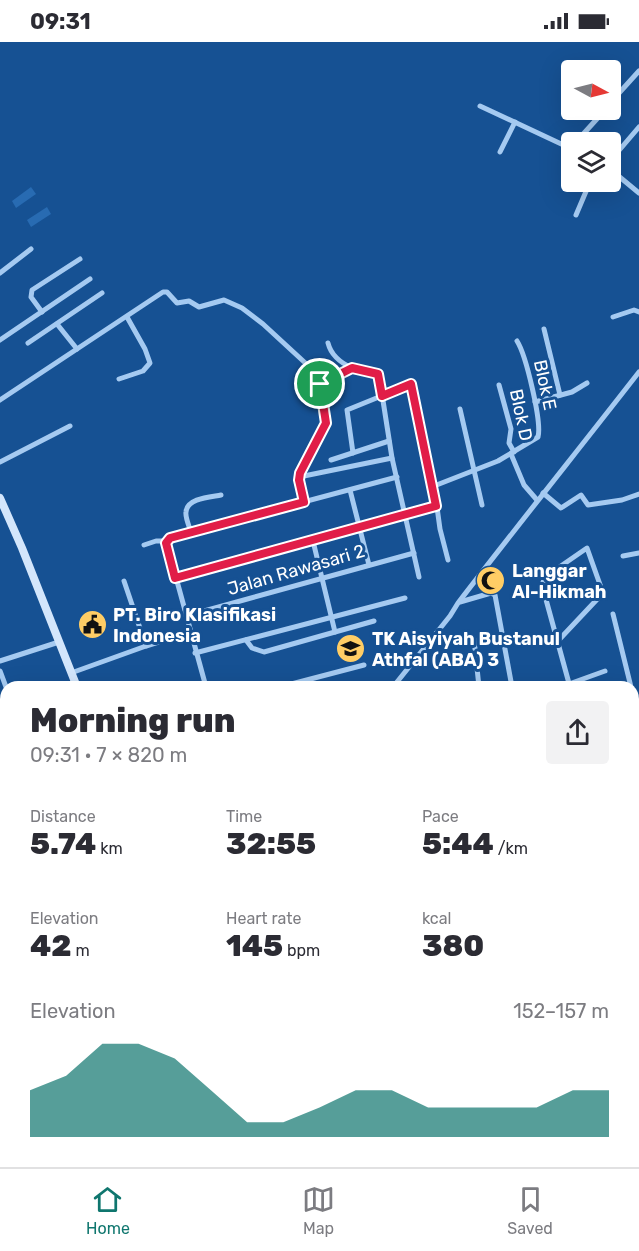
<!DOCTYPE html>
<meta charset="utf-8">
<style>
body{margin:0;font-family:Rubik,sans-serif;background:#f2f2f3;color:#2b2b33;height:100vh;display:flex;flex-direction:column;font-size:22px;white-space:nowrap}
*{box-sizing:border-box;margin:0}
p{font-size:20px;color:#7c7c81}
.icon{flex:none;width:33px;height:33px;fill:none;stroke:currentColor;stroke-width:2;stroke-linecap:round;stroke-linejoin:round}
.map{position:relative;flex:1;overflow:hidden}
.details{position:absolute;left:0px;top:639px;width:639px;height:486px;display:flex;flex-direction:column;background:#fff;border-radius:18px 18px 0 0;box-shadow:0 6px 24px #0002}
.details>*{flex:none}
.needle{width:39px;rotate:97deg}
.buttons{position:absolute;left:561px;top:18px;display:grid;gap:12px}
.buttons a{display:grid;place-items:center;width:60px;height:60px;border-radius:6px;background:#fff;box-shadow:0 6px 24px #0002;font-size:30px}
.pin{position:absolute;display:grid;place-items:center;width:51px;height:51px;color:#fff;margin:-26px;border:3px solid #fff;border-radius:50%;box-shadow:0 2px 6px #0007}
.round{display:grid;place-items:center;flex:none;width:63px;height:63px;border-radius:6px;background:#f2f2f3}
.overview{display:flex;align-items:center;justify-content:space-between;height:102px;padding:0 30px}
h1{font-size:33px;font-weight:800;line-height:45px}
.figures{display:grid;grid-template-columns:repeat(3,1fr);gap:9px;height:102px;padding:6px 30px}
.figures div{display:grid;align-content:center}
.figures b{font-size:30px;font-weight:800}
.figures small{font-size:16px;font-weight:400}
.figures p{font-size:16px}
.chart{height:168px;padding:12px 30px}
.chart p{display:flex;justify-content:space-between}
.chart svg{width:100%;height:108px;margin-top:6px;fill:#0f766e;opacity:.7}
.status{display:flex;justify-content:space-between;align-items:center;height:42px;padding:0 30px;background:#fff;direction:ltr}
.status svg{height:16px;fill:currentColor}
.menu{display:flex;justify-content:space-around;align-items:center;height:84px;border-top:2px solid #e1e1e2;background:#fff;font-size:16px;color:#7c7c81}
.menu a{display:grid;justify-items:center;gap:3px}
.menu .active{color:#0f766e}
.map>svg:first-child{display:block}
.green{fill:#286bb2}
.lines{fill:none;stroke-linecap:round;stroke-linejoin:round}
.street{stroke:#a5caf1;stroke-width:5}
.secondary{stroke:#d3e6fc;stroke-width:8}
.primary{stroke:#eff6ff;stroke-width:9}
.highway{stroke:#fff;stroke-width:10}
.route-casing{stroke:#fff;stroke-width:12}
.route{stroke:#e11d48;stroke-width:8}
.labels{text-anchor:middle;stroke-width:6;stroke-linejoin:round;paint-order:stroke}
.street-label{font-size:18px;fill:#fff;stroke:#165193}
.poi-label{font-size:18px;font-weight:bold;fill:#fff;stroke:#165193;text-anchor:start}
</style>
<div class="status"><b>09:31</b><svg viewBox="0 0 49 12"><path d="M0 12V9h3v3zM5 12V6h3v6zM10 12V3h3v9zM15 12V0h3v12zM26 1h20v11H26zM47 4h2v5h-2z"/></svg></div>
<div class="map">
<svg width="639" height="1125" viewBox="0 0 639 1125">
<rect width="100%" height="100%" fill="#165193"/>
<!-- green -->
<g class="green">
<path d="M31 145 36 152 16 166 12 159Z"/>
<path d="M47 165 51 172 31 185 27 178Z"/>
<path d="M0 905 6 913V942L0 946Z"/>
</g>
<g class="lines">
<!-- street -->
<g class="street">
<path d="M610 61 639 29"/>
<path d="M480 64 572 107"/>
<path d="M576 100 605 68"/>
<path d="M500 110 515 80"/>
<path d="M610 119 639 85"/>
<path d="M610 127 639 151"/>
<path d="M576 173 590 140"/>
<path d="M0 231 31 207"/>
<path d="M42 270 31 255 32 248 80 217"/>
<path d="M613 275 634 268 639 270"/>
<path d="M57 282 77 307"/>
<path d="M544 287 560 353"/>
<path d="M0 298 90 237"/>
<path d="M28 301 102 251"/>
<path d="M328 301C331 313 341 321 352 326"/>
<path d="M119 337 143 329 150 321 145 307 127 275"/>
<path d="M320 342 352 326 374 330 379 333 392 416 419 535"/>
<path d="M499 343 511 387 509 401 514 410"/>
<path d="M0 358 163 250H167L177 261 189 259 199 265 224 258 242 266 263 282 314 329 320 342 326 378 300 431 304 460"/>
<path d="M535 360 572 350 587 341"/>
<path d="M460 367 482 463"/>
<path d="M353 411 347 368 411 342 436 458 440 487 448 518"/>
<path d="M511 412 524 443 537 458"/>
<path d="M331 418 389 399"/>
<path d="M0 420 70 384"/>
<path d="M299 435 392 416"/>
<path d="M434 444 498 419 538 395C542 380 526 313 517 299"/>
<path d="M350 448 369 523"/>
<path d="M543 451 561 466 581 453 588 463 622 458 639 452"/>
<path d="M191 490C189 484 185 475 186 470 187 456 211 455 221 453"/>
<path d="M166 499 170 496 191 490 397 435"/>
<path d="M166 499 206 645"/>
<path d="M313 499 335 590"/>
<path d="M144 503 156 499H166"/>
<path d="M623 514 639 511"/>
<path d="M175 536 437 464"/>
<path d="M124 539 146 604"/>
<path d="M460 560 491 551 495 553 512 645"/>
<path d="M613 572 631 645"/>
<path d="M186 574 414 511"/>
<path d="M474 597 479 645"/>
<path d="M246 598 252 606 264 610 374 579"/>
<path d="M556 601 603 551 587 506 545 535 542 543 570 645"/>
<path d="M195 611 405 556"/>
<path d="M0 619 59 600"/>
<path d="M0 629 6 645"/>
<path d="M71 631 146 604 190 590"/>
<path d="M569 642 605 629"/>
<path d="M280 645 364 623"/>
<path d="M393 645 450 574 458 561C518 483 579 407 639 330"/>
<path d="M633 651 639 673"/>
<path d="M0 699 6 695"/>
<path d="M633 846 636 870"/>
<path d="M0 896 6 903"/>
<path d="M0 956 6 952"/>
<path d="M633 983 639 962"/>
<path d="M0 1003 6 1001"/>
<path d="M442 1119 447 1125"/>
<path d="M297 1125 309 1119"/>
<path d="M378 1125 389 1119"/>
<path d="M532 1125 536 1119"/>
</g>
<!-- secondary -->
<path class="secondary" d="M0 456 22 506 77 645"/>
<!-- primary -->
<path class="primary" d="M633 746 639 743"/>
<!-- highway -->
<g class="highway">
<path d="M0 804 6 805"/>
<path d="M0 812 6 813"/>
<path d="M212 1119 214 1125"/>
<path d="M223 1119 225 1125"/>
</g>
</g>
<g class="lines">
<defs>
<path id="route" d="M352 326 378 332 382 354 411 342 436 464 175 536 166 501 170 496 304 460 299 438 300 431 326 381 320 342Z"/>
</defs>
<!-- route casing -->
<use href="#route" class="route-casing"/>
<!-- route -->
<use href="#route" class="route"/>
</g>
<!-- icons -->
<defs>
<symbol id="mosque-disc" viewBox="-11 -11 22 22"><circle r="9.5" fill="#ffcd65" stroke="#165193"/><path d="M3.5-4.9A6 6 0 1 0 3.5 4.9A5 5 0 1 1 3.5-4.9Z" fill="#111"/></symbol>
<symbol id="civic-disc" viewBox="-11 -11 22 22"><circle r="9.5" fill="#ffcd65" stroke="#165193"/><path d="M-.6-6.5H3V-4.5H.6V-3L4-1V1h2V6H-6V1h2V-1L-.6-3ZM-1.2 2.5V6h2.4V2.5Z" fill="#111"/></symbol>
<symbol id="school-disc" viewBox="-11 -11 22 22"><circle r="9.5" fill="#ffcd65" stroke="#165193"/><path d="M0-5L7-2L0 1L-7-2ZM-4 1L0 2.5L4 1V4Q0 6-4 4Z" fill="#111"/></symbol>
</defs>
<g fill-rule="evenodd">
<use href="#mosque-disc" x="474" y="522" width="33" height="33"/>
<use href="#civic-disc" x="76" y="566" width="33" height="33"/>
<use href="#school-disc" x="334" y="590" width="33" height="33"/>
</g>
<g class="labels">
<!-- street labels -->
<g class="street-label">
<text transform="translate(545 343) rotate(78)" y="6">Blok E</text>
<text transform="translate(521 373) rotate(78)" y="6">Blok D</text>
<text transform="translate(296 528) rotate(-16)" y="6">Jalan Rawasari 2</text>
</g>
<!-- poi labels -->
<g class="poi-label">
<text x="512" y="535">Langgar<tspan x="512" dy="21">Al-Hikmah</tspan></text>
<text x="113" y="579">PT. Biro Klasifikasi<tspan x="113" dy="21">Indonesia</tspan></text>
<text x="372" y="603">TK Aisyiyah Bustanul<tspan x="372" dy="21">Athfal (ABA) 3</tspan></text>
</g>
</g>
</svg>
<div class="buttons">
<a><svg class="needle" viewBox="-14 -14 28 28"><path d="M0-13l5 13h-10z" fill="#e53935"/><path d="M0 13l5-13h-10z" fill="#7c7c81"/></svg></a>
<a><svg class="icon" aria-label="layers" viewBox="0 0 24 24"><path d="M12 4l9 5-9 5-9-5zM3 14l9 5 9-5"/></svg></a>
</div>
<div class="pin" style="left:320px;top:342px;background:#1e9e55"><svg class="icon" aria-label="arrive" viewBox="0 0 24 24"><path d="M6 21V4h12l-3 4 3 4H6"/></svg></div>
<section class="details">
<div class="overview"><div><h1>Morning run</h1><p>09:31 · 7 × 820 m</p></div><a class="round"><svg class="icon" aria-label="share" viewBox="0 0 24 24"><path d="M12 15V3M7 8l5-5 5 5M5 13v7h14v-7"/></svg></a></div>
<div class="figures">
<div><p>Distance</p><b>5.74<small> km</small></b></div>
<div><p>Time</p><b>32:55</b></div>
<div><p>Pace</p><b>5:44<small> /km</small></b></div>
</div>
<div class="figures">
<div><p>Elevation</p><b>42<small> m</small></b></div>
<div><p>Heart rate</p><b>145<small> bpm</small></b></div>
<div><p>kcal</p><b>380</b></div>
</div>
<div class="chart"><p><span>Elevation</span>152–157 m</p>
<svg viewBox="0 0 160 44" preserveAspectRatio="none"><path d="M0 44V25L10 19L20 6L30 6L40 12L50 25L60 38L70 38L80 32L90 25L100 25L110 32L120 32L130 32L140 32L150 25L160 25V44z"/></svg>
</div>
</section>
</div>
<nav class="menu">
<a class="active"><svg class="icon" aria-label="home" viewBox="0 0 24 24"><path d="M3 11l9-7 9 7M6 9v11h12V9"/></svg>Home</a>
<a><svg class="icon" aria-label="map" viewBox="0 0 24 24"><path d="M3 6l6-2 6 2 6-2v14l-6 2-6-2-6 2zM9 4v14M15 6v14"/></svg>Map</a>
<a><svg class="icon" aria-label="saved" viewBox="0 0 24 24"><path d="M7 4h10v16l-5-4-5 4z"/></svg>Saved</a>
</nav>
